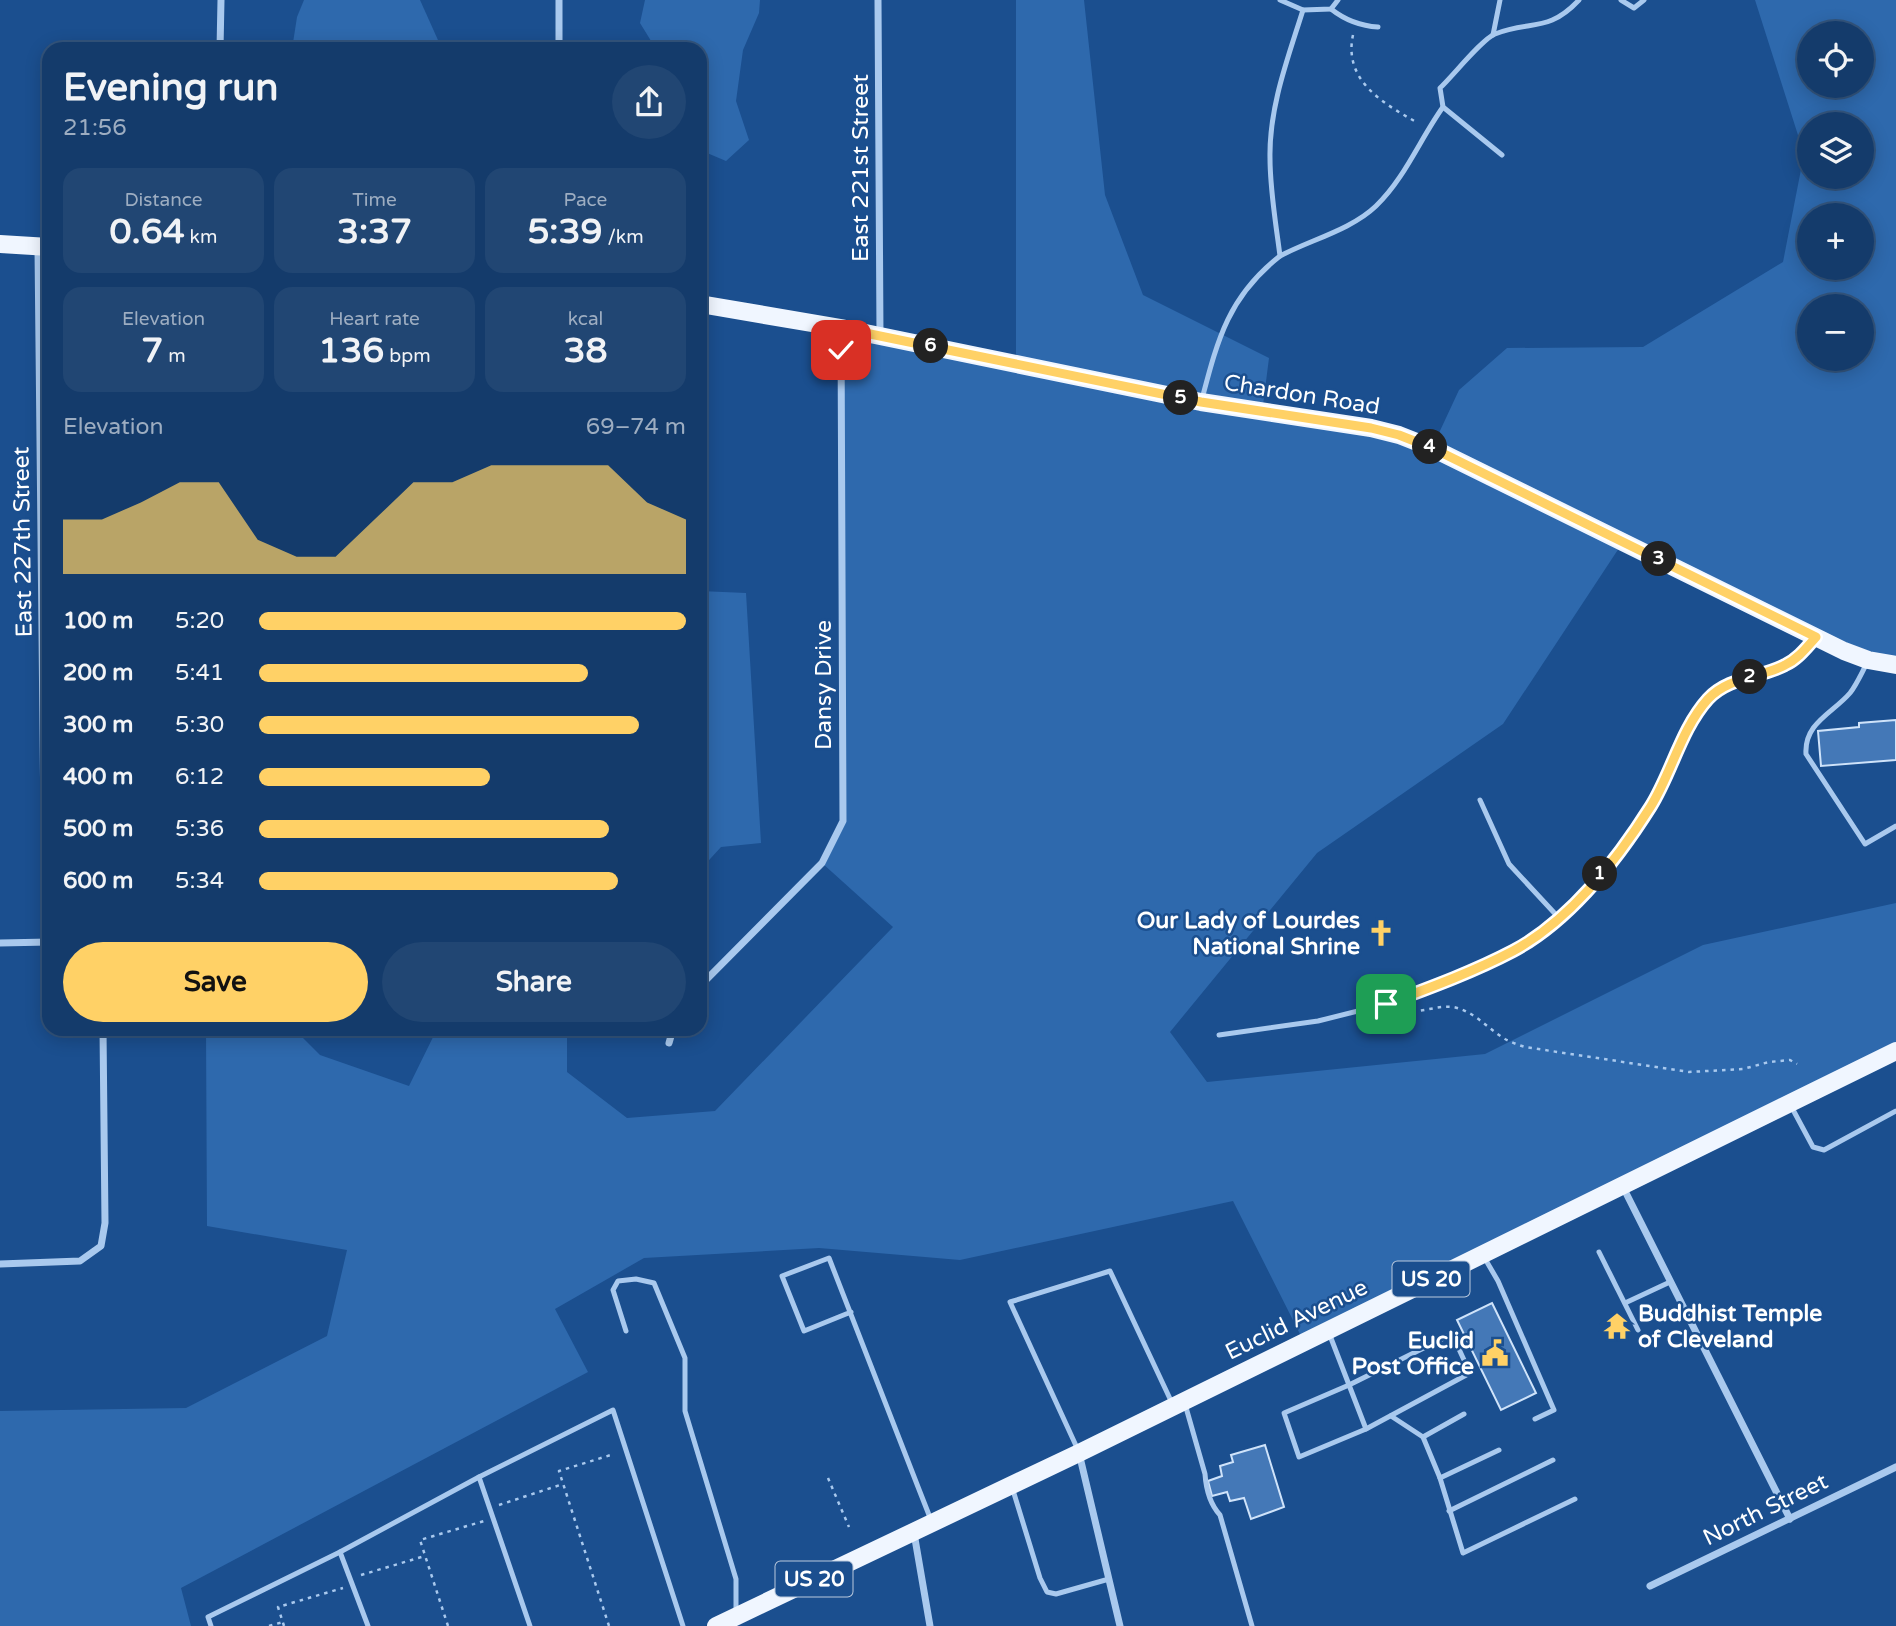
<!DOCTYPE html>
<meta charset="utf-8">
<style>
body{margin:0;font-family:"Varela Round",sans-serif;background:#214673;color:#f1f3f6;height:100vh;display:flex;flex-direction:column;font-size:26px;white-space:nowrap}
*{box-sizing:border-box;margin:0}
p{font-size:23px;color:#9dadc1}
.icon{flex:none;width:38px;height:38px;fill:none;stroke:currentColor;stroke-width:2;stroke-linecap:round;stroke-linejoin:round}
.map{position:relative;flex:1;overflow:hidden}
.panel{position:absolute;left:42px;top:42px;width:665px;height:994px;display:flex;flex-direction:column;background:#143b6b;border-radius:21px;box-shadow:0 4px 18px #0003,0 0 0 2px #33557e}
.panel>*{flex:none}
.buttons{position:absolute;left:1797px;top:21px;display:grid;gap:14px}
.buttons a{display:grid;place-items:center;width:77px;height:77px;border-radius:50%;background:#143b6b;box-shadow:0 4px 18px #0003,0 0 0 2px #33557e;font-size:35px}
.pin{position:absolute;display:grid;place-items:center;width:60px;height:60px;color:#fff;margin:-30px;border-radius:14px;box-shadow:0 4px 10px #0006}
.km{position:absolute;width:35px;height:35px;margin:-18px;border-radius:50%;background:#222;color:#fff;font-size:19px;line-height:35px;text-align:center}
.round{display:grid;place-items:center;flex:none;width:74px;height:74px;border-radius:37px;background:#214673}
.headline{display:flex;align-items:center;justify-content:space-between;height:119px;padding:0 21px}
h1{font-size:38px;font-weight:700;line-height:52px}
.metrics{display:grid;grid-template-columns:repeat(3,1fr);gap:10px;height:119px;padding:7px 21px}
.metrics div{display:grid;align-content:center;border-radius:18px;background:#214673;text-align:center}
.metrics b{font-size:35px;font-weight:700}
.metrics small{font-size:19px;font-weight:400}
.metrics p{font-size:19px}
.chart{height:196px;padding:14px 21px}
.chart p{display:flex;justify-content:space-between}
.chart svg{width:100%;height:126px;margin-top:7px;fill:#ffd166;opacity:.7}
.cta{display:flex;gap:14px;margin-top:auto;padding:14px 21px}
.cta a{flex:1;height:80px;border-radius:42px;background:#ffd166;color:#111;font-size:28px;font-weight:700;line-height:80px;text-align:center}
.cta a+a{background:#214673;color:#f1f3f6}
ul{padding:0 21px;list-style:none;font-size:23px}
li{display:grid;grid-template-columns:112px 84px 1fr;align-items:center;height:52px}
li i{height:18px;border-radius:9px;background:#ffd166}
.map>svg:first-child{display:block}
.green{fill:#2e69ad;fill-rule:evenodd}
.building{fill:#4478b7;stroke:#cfe3fa;stroke-width:2}
.lines{fill:none;stroke-linecap:round;stroke-linejoin:round}
.path{stroke:#a9c9ee;stroke-width:2.5;stroke-dasharray:3.5 5;stroke-linecap:butt}
.lane{stroke:#a9c9ee;stroke-width:5}
.street{stroke:#a9c9ee;stroke-width:7}
.primary{stroke:#f0f6ff;stroke-width:18}
.route-casing{stroke:#fff;stroke-width:14}
.route{stroke:#ffd166;stroke-width:9}
.labels{text-anchor:middle;stroke-width:5;stroke-linejoin:round;paint-order:stroke}
.shield{fill:#1b4f8f;stroke:#bbcadd;stroke-width:2}
.shield-label{font-size:21px;font-weight:bold;fill:#fff}
.street-label{font-size:23px;fill:#fff;stroke:#1b4f8f}
.poi-label{font-size:23px;font-weight:bold;fill:#fff;stroke:#1b4f8f;text-anchor:end}
</style>
<div class="map">
<svg width="1896" height="1626" viewBox="0 0 1896 1626">
<rect width="100%" height="100%" fill="#1b4f8f"/>
<!-- green -->
<g class="green">
<path d="M304 0H420L442 49H292L297 17Z"/>
<path d="M645 0H760L759 13 743 50 736 101 749 140 726 161 700 150V49H656L640 23Z"/>
<path d="M1016 0H1084L1105 195 1143 295 1269 358 1262 413 1432 448 1459 390 1507 348 1643 347 1783 262 1804 154 1755 0H1896V665L1623 542 1503 724 1317 853 1170 1032 1207 1082 1485 1054 1703 945 1896 903V1051L1304 1342 1233 1201 960 1260 819 1248 644 1258 555 1309 588 1372 181 1588 191 1626H0V1411L186 1408 327 1336 347 1250 207 1226 206 1029H294L320 1055 409 1086 437 1029H567V1072L627 1118 715 1111 893 927 822 863 843 821 841 328 1016 363ZM1810 33H1862V86H1810ZM1810 124H1862V177H1810ZM1810 215H1862V268H1810ZM1810 306H1862V359H1810Z"/>
<path d="M700 591 746 593 761 843 721 847 700 870Z"/>
</g>
<!-- building -->
<g class="building">
<path d="M1896 720V760L1821 766 1818 731 1859 727V723Z"/>
<path d="M1492 1303 1536 1393 1501 1410 1457 1320Z"/>
<path d="M1265 1445 1284 1507 1251 1519 1244 1498 1230 1501 1227 1492 1212 1496 1208 1481 1222 1476 1220 1466 1233 1462 1231 1455Z"/>
</g>
<g class="lines">
<!-- path -->
<g class="path">
<path d="M1353 35C1343 81 1384 104 1418 123"/>
<path d="M1404 1010C1420 1014 1436 1005 1453 1007 1474 1011 1487 1028 1505 1039 1511 1042 1518 1045 1525 1047L1689 1072 1743 1069 1769 1062 1790 1060 1797 1064"/>
<path d="M828 1478 849 1527"/>
<path d="M499 1505 563 1484"/>
<path d="M361 1575 425 1556"/>
<path d="M269 1626 283 1622"/>
<path d="M284 1626 278 1607 343 1588"/>
<path d="M448 1626 420 1540 484 1521"/>
<path d="M609 1626 559 1471 614 1454"/>
</g>
<!-- lane -->
<g class="lane">
<path d="M1621 0 1634 8 1644 0"/>
<path d="M1331 9C1345 20 1360 26 1378 27"/>
<path d="M1303 10 1331 9 1338 0"/>
<path d="M1493 35 1500 0"/>
<path d="M1502 155 1443 107 1440 88C1452 77 1482 39 1495 34 1531 20 1548 33 1579 0"/>
<path d="M1280 256C1310 240 1351 230 1376 206 1405 178 1420 139 1443 107"/>
<path d="M1202 399C1218 338 1229 296 1280 256 1276 224 1270 191 1270 158 1269 107 1288 58 1303 10L1280 0"/>
<path d="M1867 663C1862 672 1857 684 1850 693 1833 713 1804 723 1806 754L1865 844 1896 826"/>
<path d="M1480 800 1509 864 1559 918"/>
<path d="M1219 1035 1318 1021 1386 1004 1472 970 1530 940 1559 918 1586 891 1626 843 1653 802 1691 722 1711 695 1730 684 1786 665 1814 639"/>
<path d="M1791 1106 1813 1147 1824 1150 1896 1111"/>
<path d="M1599 1252 1638 1330"/>
<path d="M1484 1257 1498 1281 1554 1410 1535 1419"/>
<path d="M1625 1303 1670 1282"/>
<path d="M851 1312 804 1331 782 1276 829 1258 920 1492 931 1520"/>
<path d="M626 1331 613 1290 618 1281 636 1279 654 1283 685 1358V1411L736 1579V1613"/>
<path d="M1329 1333 1366 1429"/>
<path d="M1452 1334 1470 1373 1366 1429 1299 1457 1284 1413 1349 1385Z"/>
<path d="M1185 1404 1205 1474C1206 1489 1210 1504 1220 1515L1252 1626"/>
<path d="M1391 1416 1423 1437 1440 1478 1499 1450"/>
<path d="M1423 1437 1464 1414"/>
<path d="M1078 1450 1010 1302 1110 1271 1172 1403"/>
<path d="M479 1477 613 1410 683 1626"/>
<path d="M1440 1478 1463 1553 1575 1499"/>
<path d="M1012 1487 1040 1578 1047 1592 1056 1594 1109 1579"/>
<path d="M1449 1511 1553 1460"/>
<path d="M340 1552 479 1477 530 1626"/>
<path d="M211 1626 208 1617 340 1552 368 1626"/>
</g>
<!-- street -->
<g class="street">
<path d="M559 0V49"/>
<path d="M878 0 880 335"/>
<path d="M220 49 221 0"/>
<path d="M38 248 44 826 49 837"/>
<path d="M0 943 49 942"/>
<path d="M700 986 822 863 843 821 841 328"/>
<path d="M669 1043 673 1029"/>
<path d="M1622 1185 1790 1519"/>
<path d="M0 1264 80 1261 101 1246 105 1223 103 1029"/>
<path d="M1079 1453 1120 1626"/>
<path d="M914 1533 930 1626"/>
<path d="M1650 1586 1896 1467"/>
</g>
<!-- primary -->
<g class="primary">
<path d="M0 244 49 247"/>
<path d="M700 304 841 328 1201 402 1371 428 1399 435 1432 448 1844 651 1868 660 1896 665"/>
<path d="M716 1626 1079 1453 1896 1051"/>
</g>
</g>
<g class="lines">
<defs>
<path id="route" d="M841 350V328L1201 402 1371 428 1399 435 1432 448 1816 637C1807 647 1798 659 1785 665 1760 678 1728 677 1708 699 1681 729 1672 772 1651 806 1617 860 1571 920 1513 951 1473 972 1429 988 1386 1004"/>
</defs>
<!-- route casing -->
<use href="#route" class="route-casing"/>
<!-- route -->
<use href="#route" class="route"/>
</g>
<!-- icons -->
<defs>
<symbol id="church-bare" viewBox="-9 -9 18 18"><path d="M-1.2-6h2.4v3.5h3.3v2.4h-3.3V6h-2.4V-.1h-3.3v-2.4h3.3Z" fill="#ffd166" stroke="#1b4f8f" stroke-width="2.5" paint-order="stroke"/></symbol>
<symbol id="temple-bare" viewBox="-9 -9 18 18"><path d="M0-6L5-2H3V0L6.5 2.5H4V6H1.5V3h-3V6H-4V2.5H-6.5L-3 0V-2H-5Z" fill="#ffd166" stroke="#1b4f8f" stroke-width="2.5" paint-order="stroke"/></symbol>
<symbol id="civic-bare" viewBox="-9 -9 18 18"><path d="M-.6-6.5H3V-4.5H.6V-3L4-1V1h2V6H-6V1h2V-1L-.6-3ZM-1.2 2.5V6h2.4V2.5Z" fill="#ffd166" stroke="#1b4f8f" stroke-width="2.5" paint-order="stroke"/></symbol>
</defs>
<g fill-rule="evenodd">
<use href="#church-bare" x="1362" y="914" width="38" height="38"/>
<use href="#temple-bare" x="1598" y="1307" width="38" height="38"/>
<use href="#civic-bare" x="1476" y="1334" width="38" height="38"/>
</g>
<g class="labels">
<!-- shield labels -->
<g class="shield">
<rect x="1392.5" y="1261.5" width="77" height="35" rx="5"/>
<rect x="775.5" y="1561.5" width="77" height="35" rx="5"/>
</g>
<g class="shield-label">
<text x="1431" y="1286">US 20</text>
<text x="814" y="1586">US 20</text>
</g>
<!-- street labels -->
<g class="street-label">
<text transform="translate(860 168) rotate(-90)" y="8">East 221st Street</text>
<text transform="translate(1302 394) rotate(9)" y="8">Chardon Road</text>
<text transform="translate(22 542) rotate(-91)" y="8">East 227th Street</text>
<text transform="translate(823 685) rotate(-90)" y="8">Dansy Drive</text>
<text transform="translate(1296 1319) rotate(-26)" y="8">Euclid Avenue</text>
<text transform="translate(1765 1509) rotate(-26)" y="8">North Street</text>
</g>
<!-- poi labels -->
<g class="poi-label">
<text x="1360" y="928">Our Lady of Lourdes<tspan x="1360" dy="26">National Shrine</tspan></text>
<text x="1638" y="1321" text-anchor="start">Buddhist Temple<tspan x="1638" dy="26">of Cleveland</tspan></text>
<text x="1474" y="1348">Euclid<tspan x="1474" dy="26">Post Office</tspan></text>
</g>
</g>
</svg>
<div class="buttons">
<a><svg class="icon" aria-label="locate" viewBox="0 0 24 24"><circle cx="12" cy="12" r="6"/><path d="M12 2v4M12 18v4M2 12h4M18 12h4"/></svg></a>
<a><svg class="icon" aria-label="layers" viewBox="0 0 24 24"><path d="M12 4l9 5-9 5-9-5zM3 14l9 5 9-5"/></svg></a>
<a>+</a>
<a>−</a>
</div>
<div class="pin" style="left:1386px;top:1004px;background:#1e9e55"><svg class="icon" aria-label="arrive" viewBox="0 0 24 24"><path d="M6 21V4h12l-3 4 3 4H6"/></svg></div>
<div class="pin" style="left:841px;top:350px;background:#d93025"><svg class="icon" aria-label="check" viewBox="0 0 24 24"><path d="M5 12l5 5 9-10"/></svg></div>
<b class="km" style="left:1600px;top:874px">1</b>
<b class="km" style="left:1750px;top:677px">2</b>
<b class="km" style="left:1659px;top:559px">3</b>
<b class="km" style="left:1430px;top:447px">4</b>
<b class="km" style="left:1181px;top:398px">5</b>
<b class="km" style="left:931px;top:346px">6</b>
<section class="panel">
<div class="headline"><div><h1>Evening run</h1><p>21:56</p></div><a class="round"><svg class="icon" aria-label="share" viewBox="0 0 24 24"><path d="M12 15V3M7 8l5-5 5 5M5 13v7h14v-7"/></svg></a></div>
<div class="metrics">
<div><p>Distance</p><b>0.64<small> km</small></b></div>
<div><p>Time</p><b>3:37</b></div>
<div><p>Pace</p><b>5:39<small> /km</small></b></div>
</div>
<div class="metrics">
<div><p>Elevation</p><b>7<small> m</small></b></div>
<div><p>Heart rate</p><b>136<small> bpm</small></b></div>
<div><p>kcal</p><b>38</b></div>
</div>
<div class="chart"><p><span>Elevation</span>69–74 m</p>
<svg viewBox="0 0 160 44" preserveAspectRatio="none"><path d="M0 44V25L10 25L20 19L30 12L40 12L50 32L60 38L70 38L80 25L90 12L100 12L110 6L120 6L130 6L140 6L150 19L160 25V44z"/></svg>
</div>
<ul>
<li><b>100 m</b>5:20<i style="width:100%"></i></li>
<li><b>200 m</b>5:41<i style="width:77%"></i></li>
<li><b>300 m</b>5:30<i style="width:89%"></i></li>
<li><b>400 m</b>6:12<i style="width:54%"></i></li>
<li><b>500 m</b>5:36<i style="width:82%"></i></li>
<li><b>600 m</b>5:34<i style="width:84%"></i></li>
</ul>
<div class="cta"><a>Save</a><a>Share</a></div>
</section>
</div>
